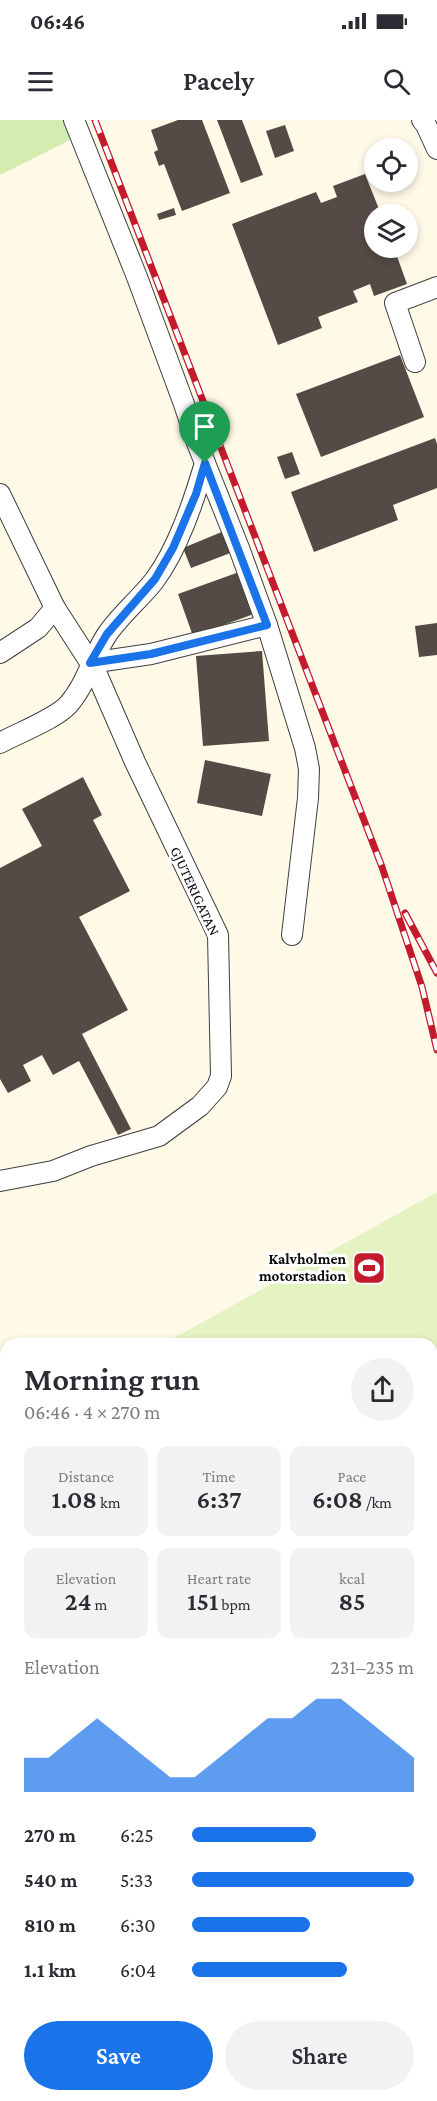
<!DOCTYPE html>
<meta charset="utf-8">
<style>
body{margin:0;font-family:"Crimson Pro",serif;background:#f2f2f3;color:#2b2b33;height:100vh;display:flex;flex-direction:column;font-size:22px;white-space:nowrap}
*{box-sizing:border-box;margin:0}
p{font-size:20px;color:#7c7c81}
.icon{flex:none;width:33px;height:33px;fill:none;stroke:currentColor;stroke-width:2;stroke-linecap:round;stroke-linejoin:round}
.map{position:relative;flex:1;overflow:hidden}
.sheet{position:absolute;left:0px;top:1218px;width:438px;height:764px;display:flex;flex-direction:column;background:#fff;border-radius:18px 18px 0 0;box-shadow:0 3px 9px #0003}
.sheet>*{flex:none}
.tools{position:absolute;left:364px;top:18px;display:grid;gap:12px}
.tools a{display:grid;place-items:center;width:54px;height:54px;border-radius:50%;background:#fff;box-shadow:0 3px 9px #0003;font-size:30px}
.pin{position:absolute;display:grid;place-items:center;width:51px;height:51px;color:#fff;margin:-62px -26px;border-radius:50% 50% 50% 0;rotate:-45deg;box-shadow:0 0 6px #0007}
.pin .icon{rotate:45deg}
.round{display:grid;place-items:center;flex:none;width:63px;height:63px;border-radius:32px;background:#f2f2f3}
.summary{display:flex;align-items:center;justify-content:space-between;height:102px;padding:0 24px}
h1{font-size:33px;font-weight:600;line-height:45px}
.figures{display:grid;grid-template-columns:repeat(3,1fr);gap:9px;height:102px;padding:6px 24px}
.figures div{display:grid;align-content:center;border-radius:12px;background:#f2f2f3;text-align:center}
.figures b{font-size:26px;font-weight:600}
.figures small{font-size:16px;font-weight:400}
.figures p{font-size:16px}
.chart{height:168px;padding:12px 24px}
.chart p{display:flex;justify-content:space-between}
.chart svg{width:100%;height:108px;margin-top:6px;fill:#1a73e8;opacity:.7}
.action{display:flex;gap:12px;margin-top:auto;padding:12px 24px}
.action a{flex:1;height:69px;border-radius:36px;background:#1a73e8;color:#fff;font-size:24px;font-weight:600;line-height:69px;text-align:center}
.action a+a{background:#f2f2f3;color:#2b2b33}
ul{padding:0 24px;list-style:none;font-size:20px}
li{display:grid;grid-template-columns:96px 72px 1fr;align-items:center;height:45px}
li i{height:15px;border-radius:8px;background:#1a73e8}
.status{display:flex;justify-content:space-between;align-items:center;height:42px;padding:0 30px;background:#fff;direction:ltr}
.status svg{height:16px;fill:currentColor}
header{display:flex;justify-content:space-between;align-items:center;height:78px;padding:0 24px;background:#fff;font-size:27px;font-weight:600}
.map>svg:first-child{display:block}
.green{fill:#d3ecb0}
.pitch{fill:#e5f2c2}
.building{fill:#544b46}
.lines{fill:none;stroke-linecap:round;stroke-linejoin:round}
.minor-casing{stroke:#3e3e3e;stroke-width:22}
.minor{stroke:#fff;stroke-width:20}
.rail-casing{stroke:#c41a2e;stroke-width:7}
.rail{stroke:#fff;stroke-width:4.5;stroke-dasharray:14;stroke-linecap:butt}
.route-casing{stroke:#fff;stroke-width:12}
.route{stroke:#1a73e8;stroke-width:8}
.labels{text-anchor:middle;stroke-width:6;stroke-linejoin:round;paint-order:stroke}
.street-label{font-size:15px;fill:#0b0b0b;stroke:#fff}
.poi-label{font-size:15px;font-weight:bold;fill:#0b0b0b;stroke:#fff;text-anchor:end}
</style>
<div class="status"><b>06:46</b><svg viewBox="0 0 49 12"><path d="M0 12V9h3v3zM5 12V6h3v6zM10 12V3h3v9zM15 12V0h3v12zM26 1h20v11H26zM47 4h2v5h-2z"/></svg></div>
<header><svg class="icon" aria-label="menu" viewBox="0 0 24 24"><path d="M4 6h16M4 12h16M4 18h16"/></svg>Pacely<svg class="icon" aria-label="search" viewBox="0 0 24 24"><circle cx="10" cy="10" r="6"/><path d="M15 15l6 6"/></svg></header>
<div class="map">
<svg width="437" height="1981" viewBox="0 0 437 1981">
<rect width="100%" height="100%" fill="#fff9e8"/>
<!-- green -->
<g class="green">
<path d="M0 0H79L84 13 0 55Z"/>
<path d="M437 1259V1332L432 1360V1291Z"/>
<path d="M437 1513V1621L432 1623V1514Z"/>
</g>
<!-- pitch -->
<g class="pitch">
<path d="M437 1072V1259L432 1291V1224H163Z"/>
<path d="M6 1311V1727L0 1730V1315Z"/>
</g>
<!-- building -->
<g class="building">
<path d="M178 0H202L230 73 182 91 164 44 159 46 154 32 158 30 151 10Z"/>
<path d="M217 0H242L263 55 241 63Z"/>
<path d="M285 5 294 31 275 38 266 11Z"/>
<path d="M365 54 381 94H375V128H394L407 164 374 176 370 164 353 171 358 182 318 197 322 208 278 225 232 104 316 72 321 83 337 77 333 66Z"/>
<path d="M174 88 176 95 159 100 157 94Z"/>
<path d="M400 235 424 297 321 337 296 274Z"/>
<path d="M435 318 437 324V368L393 385 398 400 314 432 291 372Z"/>
<path d="M292 332 300 354 285 359 277 337Z"/>
<path d="M224 411 233 432 191 448 183 428Z"/>
<path d="M242 451 257 493 193 516 178 474Z"/>
<path d="M437 503V535L419 537 415 506Z"/>
<path d="M262 531 269 621 203 626 196 536Z"/>
<path d="M205 640 271 654 262 696 197 683Z"/>
<path d="M83 657 102 695 93 700 130 771 79 797 128 890 82 914 131 1009 118 1015 79 941 53 955 42 935 23 945 31 961 8 973 0 959V748L42 726 22 689Z"/>
</g>
<g class="lines">
<defs>
<g id="minor">
<path d="M74 0 137 157 184 284 197 323 239 428 267 505 305 628 309 649 308 678 292 815"/>
<path d="M422 0 426 5 437 29"/>
<path d="M415 242 395 183 437 167"/>
<path d="M0 374 55 488 95 550 135 642 218 815 221 956 217 967 200 986 159 1016 91 1036 53 1051 0 1061"/>
<path d="M0 533 38 508 55 488"/>
<path d="M90 543 151 534 267 505"/>
<path d="M0 623C18 613 55 599 68 585 86 565 92 538 106 516 119 496 139 480 154 461 178 429 194 380 205 343"/>
<path d="M432 1637 437 1635"/>
<path d="M0 1771 6 1769"/>
<path d="M279 1976 280 1981"/>
</g>
</defs>
<!-- minor casing -->
<use href="#minor" class="minor-casing"/>
<!-- minor -->
<use href="#minor" class="minor"/>
<defs>
<g id="rail">
<path d="M95 0 382 747 422 867 437 930"/>
<path d="M405 793 437 853"/>
<path d="M432 1421 437 1393"/>
<path d="M317 1981 320 1976"/>
<path d="M349 1981V1976"/>
</g>
</defs>
<!-- rail casing -->
<use href="#rail" class="rail-casing"/>
<!-- rail -->
<use href="#rail" class="rail"/>
</g>
<g class="lines">
<defs>
<path id="route" d="M205 343 267 505 151 534 90 543 107 514 155 459 173 428 196 374Z"/>
</defs>
<!-- route casing -->
<use href="#route" class="route-casing"/>
<!-- route -->
<use href="#route" class="route"/>
</g>
<!-- icons -->
<defs>
<symbol id="stadium-square" viewBox="-11 -11 22 22"><rect x="-9" y="-9" width="18" height="18" rx="4" fill="#c41a2e" stroke="#fff"/><path d="M0-5a6.5 5 0 1 0 0 10a6.5 5 0 1 0 0-10ZM-3.5-1.8h7v3.6h-7Z" fill="#fff"/></symbol>
</defs>
<g fill-rule="evenodd">
<use href="#stadium-square" x="350" y="1129" width="38" height="38"/>
</g>
<g class="labels">
<!-- street labels -->
<g class="street-label">
<text transform="translate(195 771) rotate(65)" y="5">GJUTERIGATAN</text>
</g>
<!-- poi labels -->
<g class="poi-label">
<text x="346" y="1144">Kalvholmen<tspan x="346" dy="17">motorstadion</tspan></text>
</g>
</g>
</svg>
<div class="tools">
<a><svg class="icon" aria-label="locate" viewBox="0 0 24 24"><circle cx="12" cy="12" r="6"/><path d="M12 2v4M12 18v4M2 12h4M18 12h4"/></svg></a>
<a><svg class="icon" aria-label="layers" viewBox="0 0 24 24"><path d="M12 4l9 5-9 5-9-5zM3 14l9 5 9-5"/></svg></a>
</div>
<div class="pin" style="left:205px;top:343px;background:#1e9e55"><svg class="icon" aria-label="arrive" viewBox="0 0 24 24"><path d="M6 21V4h12l-3 4 3 4H6"/></svg></div>
<section class="sheet">
<div class="summary"><div><h1>Morning run</h1><p>06:46 · 4 × 270 m</p></div><a class="round"><svg class="icon" aria-label="share" viewBox="0 0 24 24"><path d="M12 15V3M7 8l5-5 5 5M5 13v7h14v-7"/></svg></a></div>
<div class="figures">
<div><p>Distance</p><b>1.08<small> km</small></b></div>
<div><p>Time</p><b>6:37</b></div>
<div><p>Pace</p><b>6:08<small> /km</small></b></div>
</div>
<div class="figures">
<div><p>Elevation</p><b>24<small> m</small></b></div>
<div><p>Heart rate</p><b>151<small> bpm</small></b></div>
<div><p>kcal</p><b>85</b></div>
</div>
<div class="chart"><p><span>Elevation</span>231–235 m</p>
<svg viewBox="0 0 160 44" preserveAspectRatio="none"><path d="M0 44V30L10 30L20 22L30 14L40 22L50 30L60 38L70 38L80 30L90 22L100 14L110 14L120 6L130 6L140 14L150 22L160 30V44z"/></svg>
</div>
<ul>
<li><b>270 m</b>6:25<i style="width:56%"></i></li>
<li><b>540 m</b>5:33<i style="width:100%"></i></li>
<li><b>810 m</b>6:30<i style="width:53%"></i></li>
<li><b>1.1 km</b>6:04<i style="width:70%"></i></li>
</ul>
<div class="action"><a>Save</a><a>Share</a></div>
</section>
</div>
